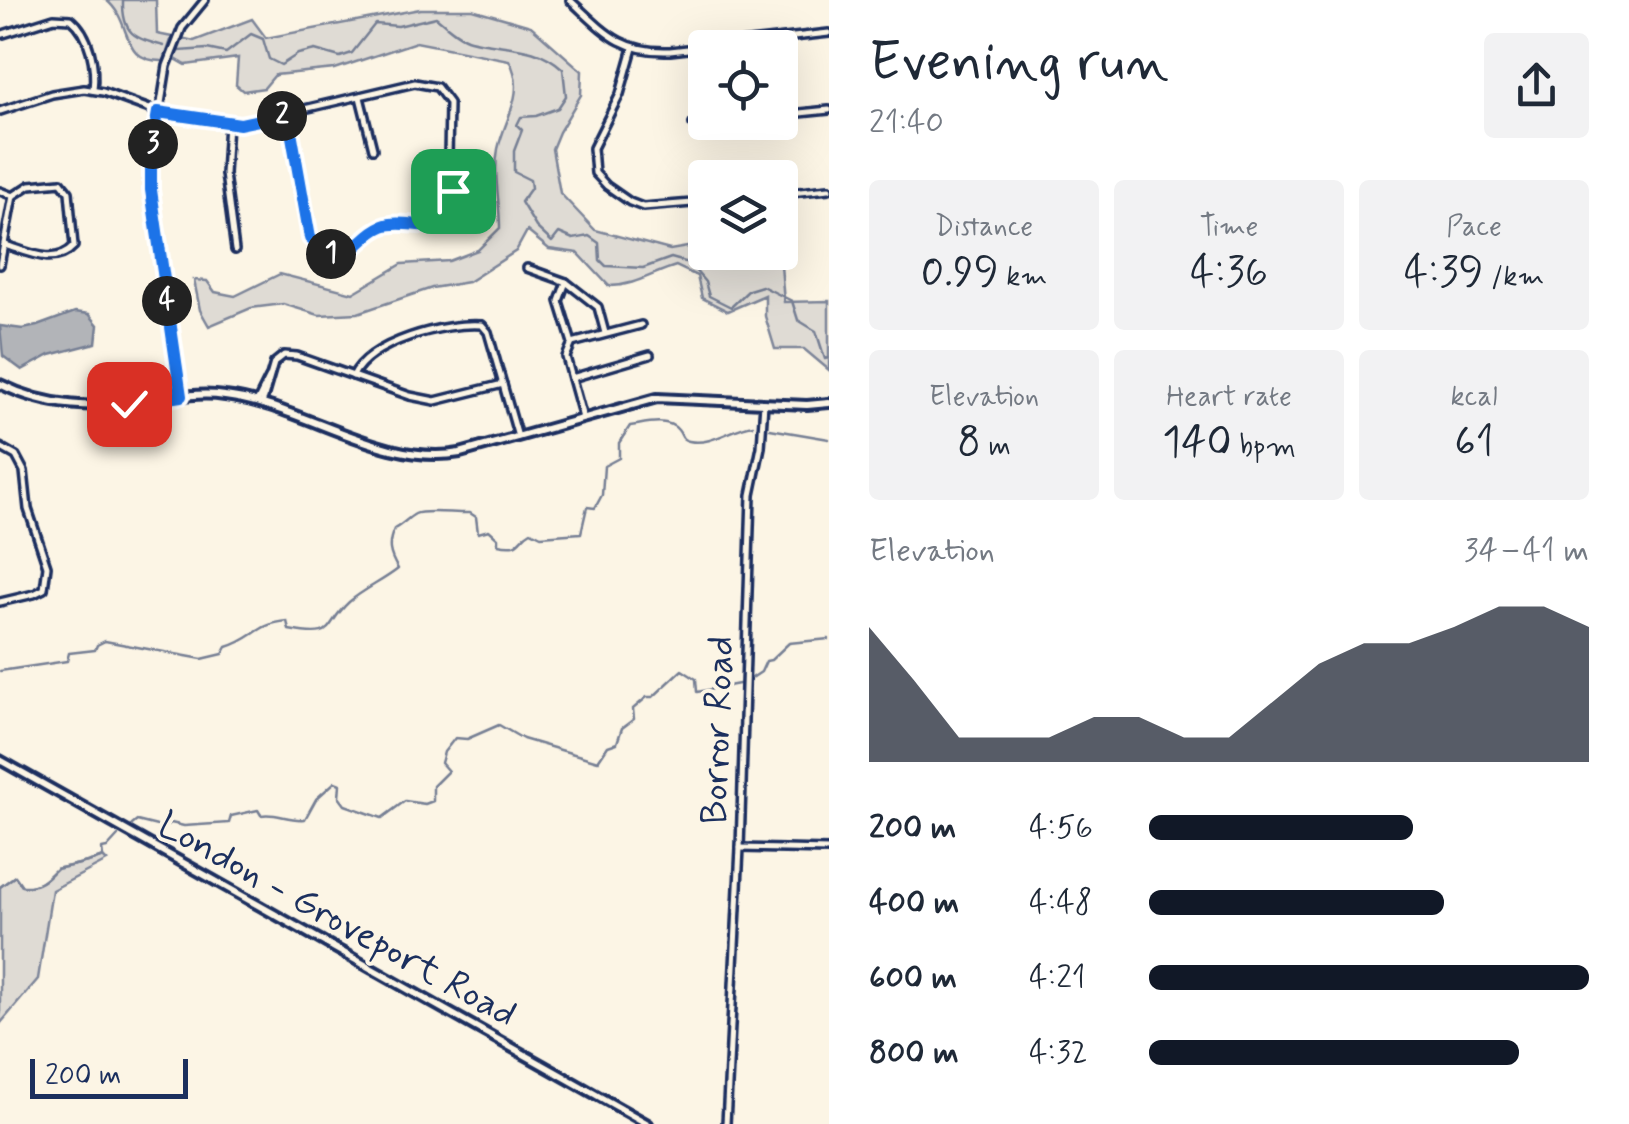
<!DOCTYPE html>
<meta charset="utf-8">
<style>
body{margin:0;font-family:Mynerve,sans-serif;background:#f2f2f3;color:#1f2937;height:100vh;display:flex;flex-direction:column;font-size:38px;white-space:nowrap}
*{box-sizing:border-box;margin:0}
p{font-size:32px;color:#747a83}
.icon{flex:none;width:55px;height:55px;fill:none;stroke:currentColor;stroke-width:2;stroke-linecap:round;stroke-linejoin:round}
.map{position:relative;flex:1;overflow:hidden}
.panel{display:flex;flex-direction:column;background:#fff;width:800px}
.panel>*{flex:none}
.controls{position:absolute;left:688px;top:30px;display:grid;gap:20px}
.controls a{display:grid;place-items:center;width:110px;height:110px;border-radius:10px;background:#fff;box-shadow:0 10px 40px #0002;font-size:50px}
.scale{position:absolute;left:30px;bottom:25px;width:158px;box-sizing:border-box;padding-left:10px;border:5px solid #1b2f5e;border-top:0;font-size:28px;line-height:35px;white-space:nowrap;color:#1b2f5e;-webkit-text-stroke:8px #fcf5e5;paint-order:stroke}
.pin{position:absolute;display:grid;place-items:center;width:85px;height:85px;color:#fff;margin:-42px;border-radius:20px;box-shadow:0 5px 15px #0006}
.km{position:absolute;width:50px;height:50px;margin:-25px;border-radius:50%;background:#222;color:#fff;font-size:28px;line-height:50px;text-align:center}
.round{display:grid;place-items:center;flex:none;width:105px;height:105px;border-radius:10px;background:#f2f2f3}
.head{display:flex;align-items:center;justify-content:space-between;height:170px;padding:0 40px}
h1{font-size:55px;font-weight:600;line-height:75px}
.figures{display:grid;grid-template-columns:repeat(3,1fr);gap:15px;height:170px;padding:10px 40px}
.figures div{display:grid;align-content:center;border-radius:10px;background:#f2f2f3;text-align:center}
.figures b{font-size:42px;font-weight:600}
.figures small{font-size:28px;font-weight:400}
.figures p{font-size:28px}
.chart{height:280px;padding:20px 40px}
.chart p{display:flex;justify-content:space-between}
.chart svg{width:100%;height:180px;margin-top:10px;fill:#111827;opacity:.7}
ul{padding:0 40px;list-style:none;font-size:32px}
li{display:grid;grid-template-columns:160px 120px 1fr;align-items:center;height:75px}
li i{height:25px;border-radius:12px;background:#111827}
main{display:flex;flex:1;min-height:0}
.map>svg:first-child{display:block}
.green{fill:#dfdbd4;stroke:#7d8599;stroke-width:2.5}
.water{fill:#b2b4b8;stroke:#767f94;stroke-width:2.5}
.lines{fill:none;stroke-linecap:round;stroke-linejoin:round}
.stream{stroke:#767f94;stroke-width:2.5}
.street-casing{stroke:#1b2f5e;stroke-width:12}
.secondary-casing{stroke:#1b2f5e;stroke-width:14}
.street{stroke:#fcf5e5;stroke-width:5}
.secondary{stroke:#fcf5e5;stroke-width:6}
.route-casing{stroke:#fff;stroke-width:20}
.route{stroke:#1a73e8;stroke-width:12}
.labels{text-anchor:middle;stroke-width:8;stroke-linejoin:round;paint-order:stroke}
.street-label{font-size:38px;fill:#1b2f5e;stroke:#fcf5e5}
</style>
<main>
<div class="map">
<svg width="829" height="1124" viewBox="0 0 829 1124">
<rect width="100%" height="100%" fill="#fcf5e5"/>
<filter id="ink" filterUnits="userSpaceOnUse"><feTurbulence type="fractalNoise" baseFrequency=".01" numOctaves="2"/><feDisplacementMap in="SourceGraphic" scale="20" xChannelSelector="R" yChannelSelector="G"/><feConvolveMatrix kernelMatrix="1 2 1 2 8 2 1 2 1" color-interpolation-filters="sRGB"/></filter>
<g filter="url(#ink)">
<!-- green -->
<g class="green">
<path d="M106 0H156L157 34 172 37 164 61C118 62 134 22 106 0Z"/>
<path d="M420 9H472L531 26 582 71 581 95 559 132 552 149 560 193 595 230 670 250 705 244V252L780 253 784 302 829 301V370L804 349H775L765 316V295L728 311 702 298 697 276 676 266C652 273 635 286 609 286L578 253 549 249 527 231 516 251 468 282 432 288 358 313 319 315 283 304 251 308 209 326 200 310 194 280 207 281 215 292 235 296 280 274 353 293 402 264 449 261 478 250 500 228C500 203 493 174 498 149 505 117 527 93 509 60L416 42 335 69 275 75 264 88 243 91 236 85 238 58 186 65 172 57 181 38 194 41 252 19 266 38Z"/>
<path d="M103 857 107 861 52 890 38 979 0 1024V887L15 876 22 886C38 888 46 879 56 869 70 866 88 863 103 857Z"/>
</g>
<!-- water -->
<path class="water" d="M75 312 89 314 98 325 96 343 50 355 22 370 3 356 0 326 23 329 37 326Z"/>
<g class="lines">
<!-- stream -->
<g class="stream">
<path d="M123 0C122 35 135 38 164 46"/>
<path d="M179 51 207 49 226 53 251 34 263 39 269 59 281 65 298 54 315 50 340 57 352 53 375 24 398 26 436 17C446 25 458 37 470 40 505 49 535 43 563 69L566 96 558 108 536 116 521 117 517 125 522 130 514 151V172L530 180 531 188 521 202 536 227 552 242 559 233 573 239 589 236 599 243 600 260 606 266 643 268 671 258 689 263 705 282 709 296 731 307 749 290 762 286 792 301 798 320 816 331 825 359 829 358"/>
<path d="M770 429 829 439"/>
<path d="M0 671 67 661 69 653 95 650 97 645 105 641 202 659 223 654 227 647C256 638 256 624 287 621L289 630C338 639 322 627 349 602 364 589 383 581 398 569 389 554 387 545 394 529 402 525 409 517 415 514 424 509 458 514 470 513L476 517 478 533 489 530 498 538V544C523 549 516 539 531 531L541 536 581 533 587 507 595 508 602 495 604 466 619 458V443L630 426C645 424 667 417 678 430 683 436 680 439 689 441 711 446 732 428 753 425"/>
<path d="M749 680 761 672 766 661 771 660 789 643 829 639"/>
<path d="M132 825 137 821 161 827 171 823 184 826 229 823 231 816 258 810 261 815C277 812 288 821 305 819L316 799 335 782 340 784 339 797 345 805 382 818 405 801 425 804 433 801V786L448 771 441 763 444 752 455 738 467 739 499 725 523 739 598 761 608 746 617 743 622 728 634 719 633 709 647 697H653L682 670 696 679 697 692 739 684"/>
<path d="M0 887 15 876 22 886C38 887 46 880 56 869 70 866 88 863 103 857L102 849 107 848 118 836"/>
</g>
<defs>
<g id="street">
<path d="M570 0C604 31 620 53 670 51L829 33"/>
<path d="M0 35 54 18 71 19C90 34 96 67 93 90"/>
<path d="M633 48 620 94 593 148 595 173 607 186 630 202 643 207 705 202"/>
<path d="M360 97 373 149"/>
<path d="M0 111 52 94 84 89 103 92 158 112 240 124 415 83 437 87 449 103 448 158 453 206 439 224 424 227 404 223 386 224 343 254H328L310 238 288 115"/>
<path d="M780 115 829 110"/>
<path d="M228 123 225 174 235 250"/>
<path d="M693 124 706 122"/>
<path d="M0 191 13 196"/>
<path d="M780 194 829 189"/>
<path d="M5 245C28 252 55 267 74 246L69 192 61 182 30 185 13 196"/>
<path d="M0 265 13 196"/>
<path d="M527 268 566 282 598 307 605 333"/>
<path d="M566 282 559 301 572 343 566 357 583 418"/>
<path d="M572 343 641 325"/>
<path d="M353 376C369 342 445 322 482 325L488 332 518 437"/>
<path d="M572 378 650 355"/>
<path d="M181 397 150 171 167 66 182 28 205 0"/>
<path d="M257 402 269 378"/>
<path d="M262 404 274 363 284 355 297 356 410 396 435 401 503 384"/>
<path d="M0 447 16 456 24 471 28 509 47 566 44 589 34 594 0 602"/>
<path d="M740 848 829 850"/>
<path d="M726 1124 740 848 751 495 761 447 764 403"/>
</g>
<g id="secondary">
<path d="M0 384C48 408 96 409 149 401 174 397 200 392 225 396 303 405 381 467 460 453L657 398 807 405 829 403"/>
<path d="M0 760 648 1124"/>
</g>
</defs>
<!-- street casing -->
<use href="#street" class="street-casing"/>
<!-- secondary casing -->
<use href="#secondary" class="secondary-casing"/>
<!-- street -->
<use href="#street" class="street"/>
<!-- secondary -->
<use href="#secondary" class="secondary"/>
</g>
</g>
<g class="lines" filter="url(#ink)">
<defs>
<path id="route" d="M129 404 181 396 151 190V154L158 112 240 124 288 114 310 238 328 254C359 256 359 236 383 226 409 215 458 247 453 191"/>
</defs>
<!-- route casing -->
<use href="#route" class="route-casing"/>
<!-- route -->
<use href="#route" class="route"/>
</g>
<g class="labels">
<!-- street labels -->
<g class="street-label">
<text transform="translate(716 730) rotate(-88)" y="13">Borror Road</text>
<text transform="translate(338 918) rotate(29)" y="13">London - Groveport Road</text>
</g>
</g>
</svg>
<div class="controls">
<a><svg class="icon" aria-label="locate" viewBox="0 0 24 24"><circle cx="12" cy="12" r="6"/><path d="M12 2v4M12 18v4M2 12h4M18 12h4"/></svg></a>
<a><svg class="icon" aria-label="layers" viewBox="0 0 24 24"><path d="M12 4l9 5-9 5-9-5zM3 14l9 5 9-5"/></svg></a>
</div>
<div class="scale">200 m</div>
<div class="pin" style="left:453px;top:191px;background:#1e9e55"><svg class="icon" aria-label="arrive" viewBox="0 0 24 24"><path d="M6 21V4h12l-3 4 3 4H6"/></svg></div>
<div class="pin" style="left:129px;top:404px;background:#d93025"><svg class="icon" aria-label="check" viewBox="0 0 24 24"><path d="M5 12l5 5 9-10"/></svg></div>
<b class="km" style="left:331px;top:254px">1</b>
<b class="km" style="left:282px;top:116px">2</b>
<b class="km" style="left:153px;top:144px">3</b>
<b class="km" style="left:167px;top:301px">4</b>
</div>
<section class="panel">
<div class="head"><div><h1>Evening run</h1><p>21:40</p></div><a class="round"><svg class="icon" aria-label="share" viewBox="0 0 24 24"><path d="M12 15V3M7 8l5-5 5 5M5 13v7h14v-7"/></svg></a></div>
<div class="figures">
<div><p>Distance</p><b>0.99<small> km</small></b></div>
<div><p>Time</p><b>4:36</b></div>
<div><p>Pace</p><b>4:39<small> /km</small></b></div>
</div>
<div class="figures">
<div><p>Elevation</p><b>8<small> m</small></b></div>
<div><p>Heart rate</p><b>140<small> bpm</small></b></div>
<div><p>kcal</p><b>61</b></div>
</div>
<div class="chart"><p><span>Elevation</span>34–41 m</p>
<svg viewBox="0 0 160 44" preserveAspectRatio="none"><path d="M0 44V11L10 24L20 38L30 38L40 38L50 33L60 33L70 38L80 38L90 29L100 20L110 15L120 15L130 11L140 6L150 6L160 11V44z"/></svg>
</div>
<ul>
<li><b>200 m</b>4:56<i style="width:60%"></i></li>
<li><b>400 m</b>4:48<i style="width:67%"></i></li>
<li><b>600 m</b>4:21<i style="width:100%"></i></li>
<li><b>800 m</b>4:32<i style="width:84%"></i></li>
</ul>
</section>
</main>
